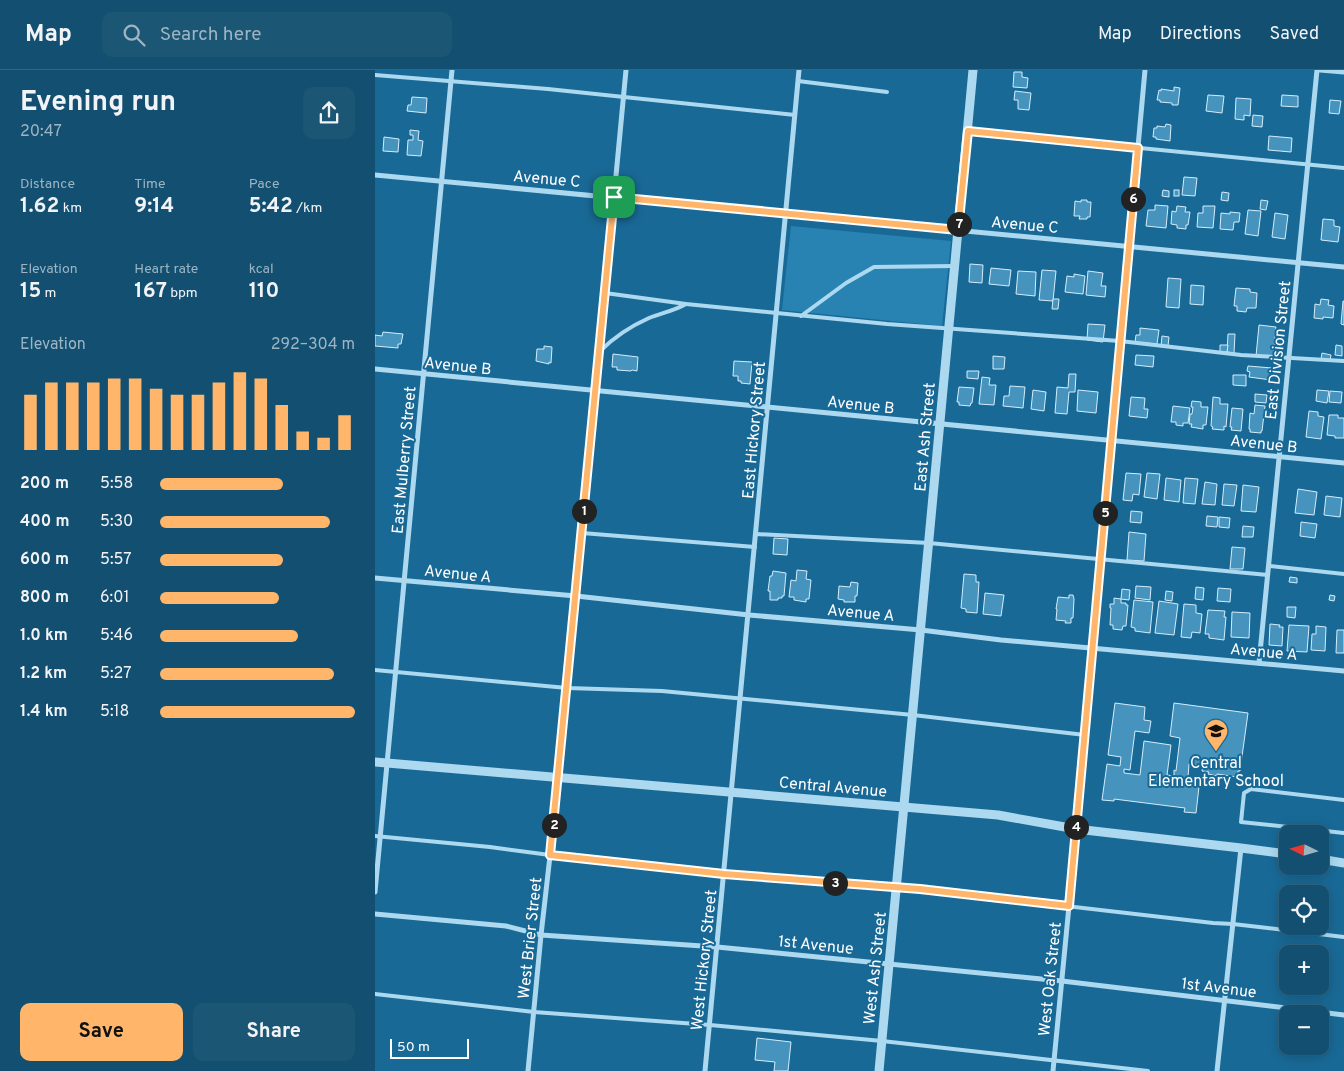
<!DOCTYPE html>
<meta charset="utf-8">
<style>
body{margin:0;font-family:Overpass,sans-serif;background:#1c5675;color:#f1f3f6;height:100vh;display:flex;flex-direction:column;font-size:19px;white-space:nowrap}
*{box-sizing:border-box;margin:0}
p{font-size:16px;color:#9db5c3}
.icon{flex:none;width:28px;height:28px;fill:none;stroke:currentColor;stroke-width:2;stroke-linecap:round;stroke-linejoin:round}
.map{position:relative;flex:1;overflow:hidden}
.details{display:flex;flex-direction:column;background:#134f70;width:375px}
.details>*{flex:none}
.needle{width:32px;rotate:275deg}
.tools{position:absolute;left:904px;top:755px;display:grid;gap:10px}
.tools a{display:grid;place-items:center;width:50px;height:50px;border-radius:10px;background:#134f70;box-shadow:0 2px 12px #0003,0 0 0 1px #326683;font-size:25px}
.scale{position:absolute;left:15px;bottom:12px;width:79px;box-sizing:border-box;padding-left:5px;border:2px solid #fff;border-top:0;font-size:14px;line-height:18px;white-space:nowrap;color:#fff;-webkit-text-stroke:4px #196996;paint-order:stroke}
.pin{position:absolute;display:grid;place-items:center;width:42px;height:42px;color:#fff;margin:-21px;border-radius:10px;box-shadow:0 2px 8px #0006}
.km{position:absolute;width:25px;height:25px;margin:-12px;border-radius:50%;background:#222;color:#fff;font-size:14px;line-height:25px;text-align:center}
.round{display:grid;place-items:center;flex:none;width:52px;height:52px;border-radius:10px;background:#1c5675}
.headline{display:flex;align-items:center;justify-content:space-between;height:85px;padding:0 20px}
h1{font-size:28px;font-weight:700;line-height:38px}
.stats{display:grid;grid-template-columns:repeat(3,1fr);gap:8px;height:85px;padding:5px 20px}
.stats div{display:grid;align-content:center}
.stats b{font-size:21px;font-weight:700}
.stats small{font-size:14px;font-weight:400}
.stats p{font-size:14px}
.chart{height:140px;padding:10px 20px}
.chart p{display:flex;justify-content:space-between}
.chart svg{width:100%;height:90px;margin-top:5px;stroke:#ffb66b;stroke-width:6}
.button{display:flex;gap:10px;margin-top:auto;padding:10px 20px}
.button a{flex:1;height:58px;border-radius:10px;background:#ffb66b;color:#111;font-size:20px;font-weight:700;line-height:58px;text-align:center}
.button a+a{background:#1c5675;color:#f1f3f6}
ul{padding:0 20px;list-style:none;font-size:16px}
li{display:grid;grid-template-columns:80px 60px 1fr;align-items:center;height:38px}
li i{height:12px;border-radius:6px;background:#ffb66b}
header{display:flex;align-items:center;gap:30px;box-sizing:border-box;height:70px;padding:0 25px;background:#134f70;border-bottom:1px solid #326683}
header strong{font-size:24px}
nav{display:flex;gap:28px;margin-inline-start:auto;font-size:18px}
.search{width:350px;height:45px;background:#1c5675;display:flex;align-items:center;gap:12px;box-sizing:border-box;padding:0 18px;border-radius:10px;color:#9db5c3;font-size:19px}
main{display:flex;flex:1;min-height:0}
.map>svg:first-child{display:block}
.green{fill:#2983b2}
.building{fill:#4694be;stroke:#d3edfb}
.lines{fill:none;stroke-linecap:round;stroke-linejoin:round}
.service{stroke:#acd9f0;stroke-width:4}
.minor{stroke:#acd9f0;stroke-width:5}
.tertiary{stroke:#acd9f0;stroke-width:9}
.route-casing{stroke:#fff;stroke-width:10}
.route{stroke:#ffb66b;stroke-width:6}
.labels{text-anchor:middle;stroke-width:4;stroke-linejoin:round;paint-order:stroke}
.street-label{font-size:16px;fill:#fff;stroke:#196996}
.poi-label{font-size:16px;fill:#fff;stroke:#196996}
</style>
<header>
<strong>Map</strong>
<div class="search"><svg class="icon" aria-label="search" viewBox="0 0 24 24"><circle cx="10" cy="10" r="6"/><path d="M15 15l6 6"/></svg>Search here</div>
<nav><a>Map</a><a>Directions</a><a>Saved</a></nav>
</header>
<main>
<section class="details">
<div class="headline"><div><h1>Evening run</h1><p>20:47</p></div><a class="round"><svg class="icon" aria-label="share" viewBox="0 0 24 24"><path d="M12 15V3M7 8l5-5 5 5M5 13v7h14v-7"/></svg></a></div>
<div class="stats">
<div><p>Distance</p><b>1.62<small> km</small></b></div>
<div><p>Time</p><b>9:14</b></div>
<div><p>Pace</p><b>5:42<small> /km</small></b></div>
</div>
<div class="stats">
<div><p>Elevation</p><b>15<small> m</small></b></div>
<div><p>Heart rate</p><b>167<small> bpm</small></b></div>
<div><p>kcal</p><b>110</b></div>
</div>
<div class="chart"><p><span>Elevation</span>292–304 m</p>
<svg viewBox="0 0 160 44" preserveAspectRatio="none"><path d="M5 44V17M15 44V11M25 44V11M35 44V11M45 44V9M55 44V9M65 44V14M75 44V17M85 44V17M95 44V11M105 44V6M115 44V9M125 44V22M135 44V35M145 44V38M155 44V27"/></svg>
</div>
<ul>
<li><b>200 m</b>5:58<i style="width:63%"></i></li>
<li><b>400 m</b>5:30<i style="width:87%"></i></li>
<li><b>600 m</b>5:57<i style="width:63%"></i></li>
<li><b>800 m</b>6:01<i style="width:61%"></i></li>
<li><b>1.0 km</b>5:46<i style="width:71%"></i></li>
<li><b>1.2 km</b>5:27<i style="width:89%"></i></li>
<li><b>1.4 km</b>5:18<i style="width:100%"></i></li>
</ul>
<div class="button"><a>Save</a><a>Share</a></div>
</section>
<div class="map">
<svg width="969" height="1001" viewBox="0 0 969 1001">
<rect width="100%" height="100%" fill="#196996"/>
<!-- green -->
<path class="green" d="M416 156 576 171 567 256 407 240Z"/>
<!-- building -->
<g class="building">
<path d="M639 2H647V7L653 8 652 18 638 17Z"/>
<path d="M799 17 805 18 803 35H797V33L785 32V30H782L784 20 786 21V19L799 21Z"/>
<path d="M640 21 656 23 654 40 643 39V30H639Z"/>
<path d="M833 25 849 26 847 43 831 41Z"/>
<path d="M907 25 923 26V37L906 36Z"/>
<path d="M37 27 52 28 51 43 32 41 33 35H36Z"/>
<path d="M861 28 876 29 875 46 869 45V50L860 49Z"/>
<path d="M955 30 966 31 964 44 954 43Z"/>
<path d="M878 45 888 46 887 57 877 56Z"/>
<path d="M791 54 796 55 795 71 781 69V67H778L779 58H782V56L790 57Z"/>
<path d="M35 60 44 61 43 70 48 71 46 86 32 85 33 70H38V65H35Z"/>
<path d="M894 66 917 68 916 82 893 80Z"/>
<path d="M9 67 24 69 23 82 8 81Z"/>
<path d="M809 107 822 108 820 126 807 125Z"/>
<path d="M788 120 794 121V127L787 126Z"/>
<rect x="799" y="120" width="5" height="6"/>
<path d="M847 122 854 123 853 131 846 130Z"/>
<path d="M706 130H712V132H716L715 147H712V149H704L705 146H699L700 131 706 132Z"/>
<path d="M886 130 893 131 891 140 885 139Z"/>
<path d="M780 135 793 136 791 158 771 156 773 140H780Z"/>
<path d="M802 136 811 137 810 142H815L813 155H811V159L802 158V155L796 154 797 141 801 142Z"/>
<path d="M828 136H840L838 158 822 157 823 143H828Z"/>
<path d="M873 140 886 141 883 166 870 164Z"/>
<path d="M855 142 865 143 864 152H859L858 160 845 159 846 143 855 144Z"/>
<path d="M900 143 913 145 910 169 897 167Z"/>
<path d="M948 149 959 150V156L965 157 963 172 946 170Z"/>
<path d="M595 194 608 195 607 213 594 212Z"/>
<path d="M616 198 636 200 634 216 614 214Z"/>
<path d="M667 200 681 201 678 231 664 230Z"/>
<path d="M643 201 661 202 660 226 641 224Z"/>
<path d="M713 201 728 203 726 216H731L730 227 711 225Z"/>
<path d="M699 204 710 206 708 224 690 222 692 206 699 207Z"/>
<path d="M793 208 806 209 804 238 791 237Z"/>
<path d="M816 215 829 216 828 235 815 234Z"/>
<path d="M861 218 875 219V222L882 223 881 238H872L871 242 862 241V236H859Z"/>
<path d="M678 229H684L683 239H677Z"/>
<path d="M946 229 954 230 953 235 959 236 958 248 948 247V249L939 248 940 234 945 235Z"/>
<path d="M968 231H969V255L966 254Z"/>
<path d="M713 254 730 255 728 272 712 270Z"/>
<path d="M884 255 901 257 898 287 881 286Z"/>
<path d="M765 258 784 260 782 274 760 272 761 265H765Z"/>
<path d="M8 262 28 264 26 274H23V278L0 276V265L7 266Z"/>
<path d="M853 264H860L859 283 852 282Z"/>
<path d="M787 266 794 267 793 276H786Z"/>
<path d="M845 275H853L852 282H845Z"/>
<path d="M961 275 967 276V286L960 285Z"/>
<path d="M169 276 177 277 176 293 174 292V294L161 291 162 279H169Z"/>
<path d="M947 283 956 285 955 291 946 289Z"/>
<path d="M238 284 263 287 262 301 257 300 256 301 242 300V297H237Z"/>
<path d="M761 285 779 286 778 297 760 295Z"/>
<path d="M618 286 630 287 629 299H618Z"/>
<path d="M359 291 377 292 375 314 366 313V311H363V306H358Z"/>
<path d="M873 296 897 298 896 310 874 307 875 302 872 301Z"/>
<path d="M592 301H604L603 309 592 308Z"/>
<path d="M694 304H701L700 322H694L692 344 680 343 682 317 693 318Z"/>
<path d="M858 305H871V316L858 315Z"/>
<path d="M607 307 615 308 614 315H621L619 335 604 334Z"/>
<path d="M635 316 650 317 648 338 628 336 629 326H634Z"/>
<path d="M584 317 599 318 597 333H596L595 336 584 335V332H582Z"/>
<path d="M658 320 671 322 669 341 656 339Z"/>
<path d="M703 320 723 322 721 343 702 341Z"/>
<path d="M942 320 954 321 952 333 941 331Z"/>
<path d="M955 321 967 322 966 333 954 332Z"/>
<path d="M880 324 892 325 891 333 880 332Z"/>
<path d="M756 327 770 328 769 339H773L772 348 754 346Z"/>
<path d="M838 327 845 328V334H853L851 357 849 356V360L837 359 838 357 836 356Z"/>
<path d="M817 331 826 332V337H833L831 355H828V359L816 357 817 354H814L815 344H817L818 337H816Z"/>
<path d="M880 335 890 336 887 361H886V363L875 362V359H874L875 343 879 344Z"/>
<path d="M798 336 815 338 813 353H808V356L801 355V352H796Z"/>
<path d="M857 338 868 339 866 361 856 360 857 357H855Z"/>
<path d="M934 341 943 342V346L949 347 946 369 931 367Z"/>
<path d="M954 345H963V348H969V368H960V366L952 365Z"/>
<path d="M751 403 766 404 764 425 758 424 757 431 748 430Z"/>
<path d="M772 403 785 404 782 429 769 427Z"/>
<path d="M791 408 806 410 804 432 789 430Z"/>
<path d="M810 408 823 409 820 434 808 433Z"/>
<path d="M830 412 842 414 840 435 827 434Z"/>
<path d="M849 414 862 415 859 436 847 435Z"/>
<path d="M868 415 884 417 881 442 866 441Z"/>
<path d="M923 419 942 422 939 445 920 443Z"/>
<path d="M951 426 967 428 965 447 949 445Z"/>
<path d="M756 441 767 442 766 453 755 452Z"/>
<path d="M832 446 843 447 842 457 831 456Z"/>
<path d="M844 447 855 448 854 458 844 457Z"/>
<path d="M926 452 942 454 940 468 925 466Z"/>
<path d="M868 456 879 457 878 467H867Z"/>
<path d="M754 462 771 464 769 491 752 490Z"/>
<path d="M399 468 413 469 412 485 398 484Z"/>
<path d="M857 477 870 478 868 499H855Z"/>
<path d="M422 500 432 501 431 509 436 510 434 529H431V532L419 530V527H414L416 510 421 511Z"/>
<path d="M398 501 411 503 409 526H407V528H403V530H395V521H393L395 506H397Z"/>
<path d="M589 504 601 505V512H604L602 543 591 542V539L586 538Z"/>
<path d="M915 507 922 508V513L914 512Z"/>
<path d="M476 512 483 513 482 526H480V532H469V530L463 529 464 516 475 517Z"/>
<path d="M761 516 776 517 775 530 760 528Z"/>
<path d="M821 517 829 518 828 530 820 529Z"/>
<path d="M843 518 856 519 855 532 842 531Z"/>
<path d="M747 519 755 520 754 530 746 529Z"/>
<path d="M791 521 798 522 797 531 790 530Z"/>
<path d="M610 523 629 525 626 546 608 544Z"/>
<path d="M694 525H698L699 529 698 548H696V553H690L691 551 681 550 682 539H681L683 527 694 528Z"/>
<path d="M955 525 960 526 959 531 954 530Z"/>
<path d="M739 528 746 529V533H751V535H753L751 556H748L747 560 738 559V555H735L736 538H735V534H739Z"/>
<path d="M759 530 778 532 775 563 760 561V558L756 557Z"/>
<path d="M784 531 803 534 799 565 780 563Z"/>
<path d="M809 534 821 535V543L827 544 825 563 817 562 816 568 806 567Z"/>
<path d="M912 537H921L920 548 912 547Z"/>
<path d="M833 540 850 541 849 547H851L849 570 834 568V564H830Z"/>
<path d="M857 542 875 543 874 568 856 567Z"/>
<path d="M895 554 905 555 904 557H908L907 576 894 575Z"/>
<path d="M914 555 934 556 932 582 912 581Z"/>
<path d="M941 556 951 557 950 581 936 580 937 564H941Z"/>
<path d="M962 560H969V583H961Z"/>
<path d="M740 633 770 637 769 650 776 651 774 663 760 661 755 700 749 699V703L765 705 769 671 796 675 792 705 799 706V700L801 701 805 668 795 666 799 633 873 643 865 701H863L862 707 842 704V706L833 704 834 702 827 701 828 696 814 694 813 707 825 708 821 743 809 742 810 738 739 729V731L727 730 732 694 745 696 746 687 733 685Z"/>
<path d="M382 968 416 972 413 1001H399L400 992 380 990Z"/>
</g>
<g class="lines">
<!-- service -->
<g class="service">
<path d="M0 5 173 19 420 45"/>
<path d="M423 11 512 22"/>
<path d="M593 61 969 98"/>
<path d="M230 223 311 234 512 254 745 271 866 285 969 291"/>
<path d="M426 246 471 213 499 197 579 196"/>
<path d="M224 282C238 268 256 256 274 248 286 243 299 241 311 234"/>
<path d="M207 463 380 477"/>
<path d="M381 464 554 473 893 505"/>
<path d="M894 496 969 504"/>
<path d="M0 600 192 618 287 621 538 645 710 665"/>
<path d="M969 730 876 719 869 723 866 752 969 763"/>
<path d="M0 766 115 777 175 785 349 804 545 819 838 853 858 854 969 867"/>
<path d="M0 924 159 942 335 955 507 971 773 1001"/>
</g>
<!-- minor -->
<g class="minor">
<path d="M945 0 969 2"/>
<path d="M0 105 969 197"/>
<path d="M0 299 969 393"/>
<path d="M0 508 201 526 374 545 546 560 626 570 969 601"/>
<path d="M884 593 942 0"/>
<path d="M0 822 77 0"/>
<path d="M0 844 131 856 166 865 342 877 687 911 969 945"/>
<path d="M153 1001 166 865 184 707 251 0"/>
<path d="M330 1001 424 0"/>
<path d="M678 1001 694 836 770 0"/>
<path d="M842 1001 866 778"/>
</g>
<!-- tertiary -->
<g class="tertiary">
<path d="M0 692 623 745 701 759 866 778 912 784"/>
<path d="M945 789 969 793"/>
<path d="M504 1001 598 0"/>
</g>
</g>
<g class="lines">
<defs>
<path id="route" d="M593 61 763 78 694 836 545 819 349 804 175 785 239 127 583 160Z"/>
</defs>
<!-- route casing -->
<use href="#route" class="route-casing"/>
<!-- route -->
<use href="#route" class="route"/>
</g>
<!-- icons -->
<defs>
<symbol id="school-pin" viewBox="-11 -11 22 30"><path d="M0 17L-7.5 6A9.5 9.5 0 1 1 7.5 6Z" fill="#ffb66b" stroke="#196996"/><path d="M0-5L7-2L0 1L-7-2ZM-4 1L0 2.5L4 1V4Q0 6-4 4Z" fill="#111"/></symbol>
</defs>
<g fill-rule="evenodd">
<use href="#school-pin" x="827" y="647" width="28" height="38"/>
</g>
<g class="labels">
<!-- street labels -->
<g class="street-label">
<text transform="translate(172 108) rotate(5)" y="6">Avenue C</text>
<text transform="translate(650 154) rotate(5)" y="6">Avenue C</text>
<text transform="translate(902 280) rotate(-84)" y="6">East Division Street</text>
<text transform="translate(83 295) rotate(6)" y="6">Avenue B</text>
<text transform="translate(486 334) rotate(6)" y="6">Avenue B</text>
<text transform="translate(378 360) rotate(-85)" y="6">East Hickory Street</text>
<text transform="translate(549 367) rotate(-85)" y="6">East Ash Street</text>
<text transform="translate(889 373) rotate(6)" y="6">Avenue B</text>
<text transform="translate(28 390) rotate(-85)" y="6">East Mulberry Street</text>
<text transform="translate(83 503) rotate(6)" y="6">Avenue A</text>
<text transform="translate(486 542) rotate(5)" y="6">Avenue A</text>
<text transform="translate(889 581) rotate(5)" y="6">Avenue A</text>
<text transform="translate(458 716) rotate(5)" y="6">Central Avenue</text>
<text transform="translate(154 868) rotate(-84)" y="6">West Brier Street</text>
<text transform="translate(441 874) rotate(6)" y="6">1st Avenue</text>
<text transform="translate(328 890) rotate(-84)" y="6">West Hickory Street</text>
<text transform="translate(499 898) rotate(-84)" y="6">West Ash Street</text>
<text transform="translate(674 909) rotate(-84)" y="6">West Oak Street</text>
<text transform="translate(844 917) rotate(7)" y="6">1st Avenue</text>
</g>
<!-- poi labels -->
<g class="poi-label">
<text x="841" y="698">Central<tspan x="841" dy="18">Elementary School</tspan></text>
</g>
</g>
</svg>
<div class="tools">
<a><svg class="needle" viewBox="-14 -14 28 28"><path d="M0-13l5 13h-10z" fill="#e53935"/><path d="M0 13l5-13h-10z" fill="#9db5c3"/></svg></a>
<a><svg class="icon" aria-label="locate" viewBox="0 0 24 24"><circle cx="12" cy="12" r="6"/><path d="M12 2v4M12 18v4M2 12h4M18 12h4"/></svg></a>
<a>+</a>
<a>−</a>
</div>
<div class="scale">50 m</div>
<div class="pin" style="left:239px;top:127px;background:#1e9e55"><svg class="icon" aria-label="arrive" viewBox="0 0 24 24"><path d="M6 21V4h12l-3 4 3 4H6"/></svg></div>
<b class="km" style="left:209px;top:441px">1</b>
<b class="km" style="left:179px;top:755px">2</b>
<b class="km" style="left:460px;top:813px">3</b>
<b class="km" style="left:701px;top:757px">4</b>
<b class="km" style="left:730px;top:443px">5</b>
<b class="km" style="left:758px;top:129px">6</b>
<b class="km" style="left:584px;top:154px">7</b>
</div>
</main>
